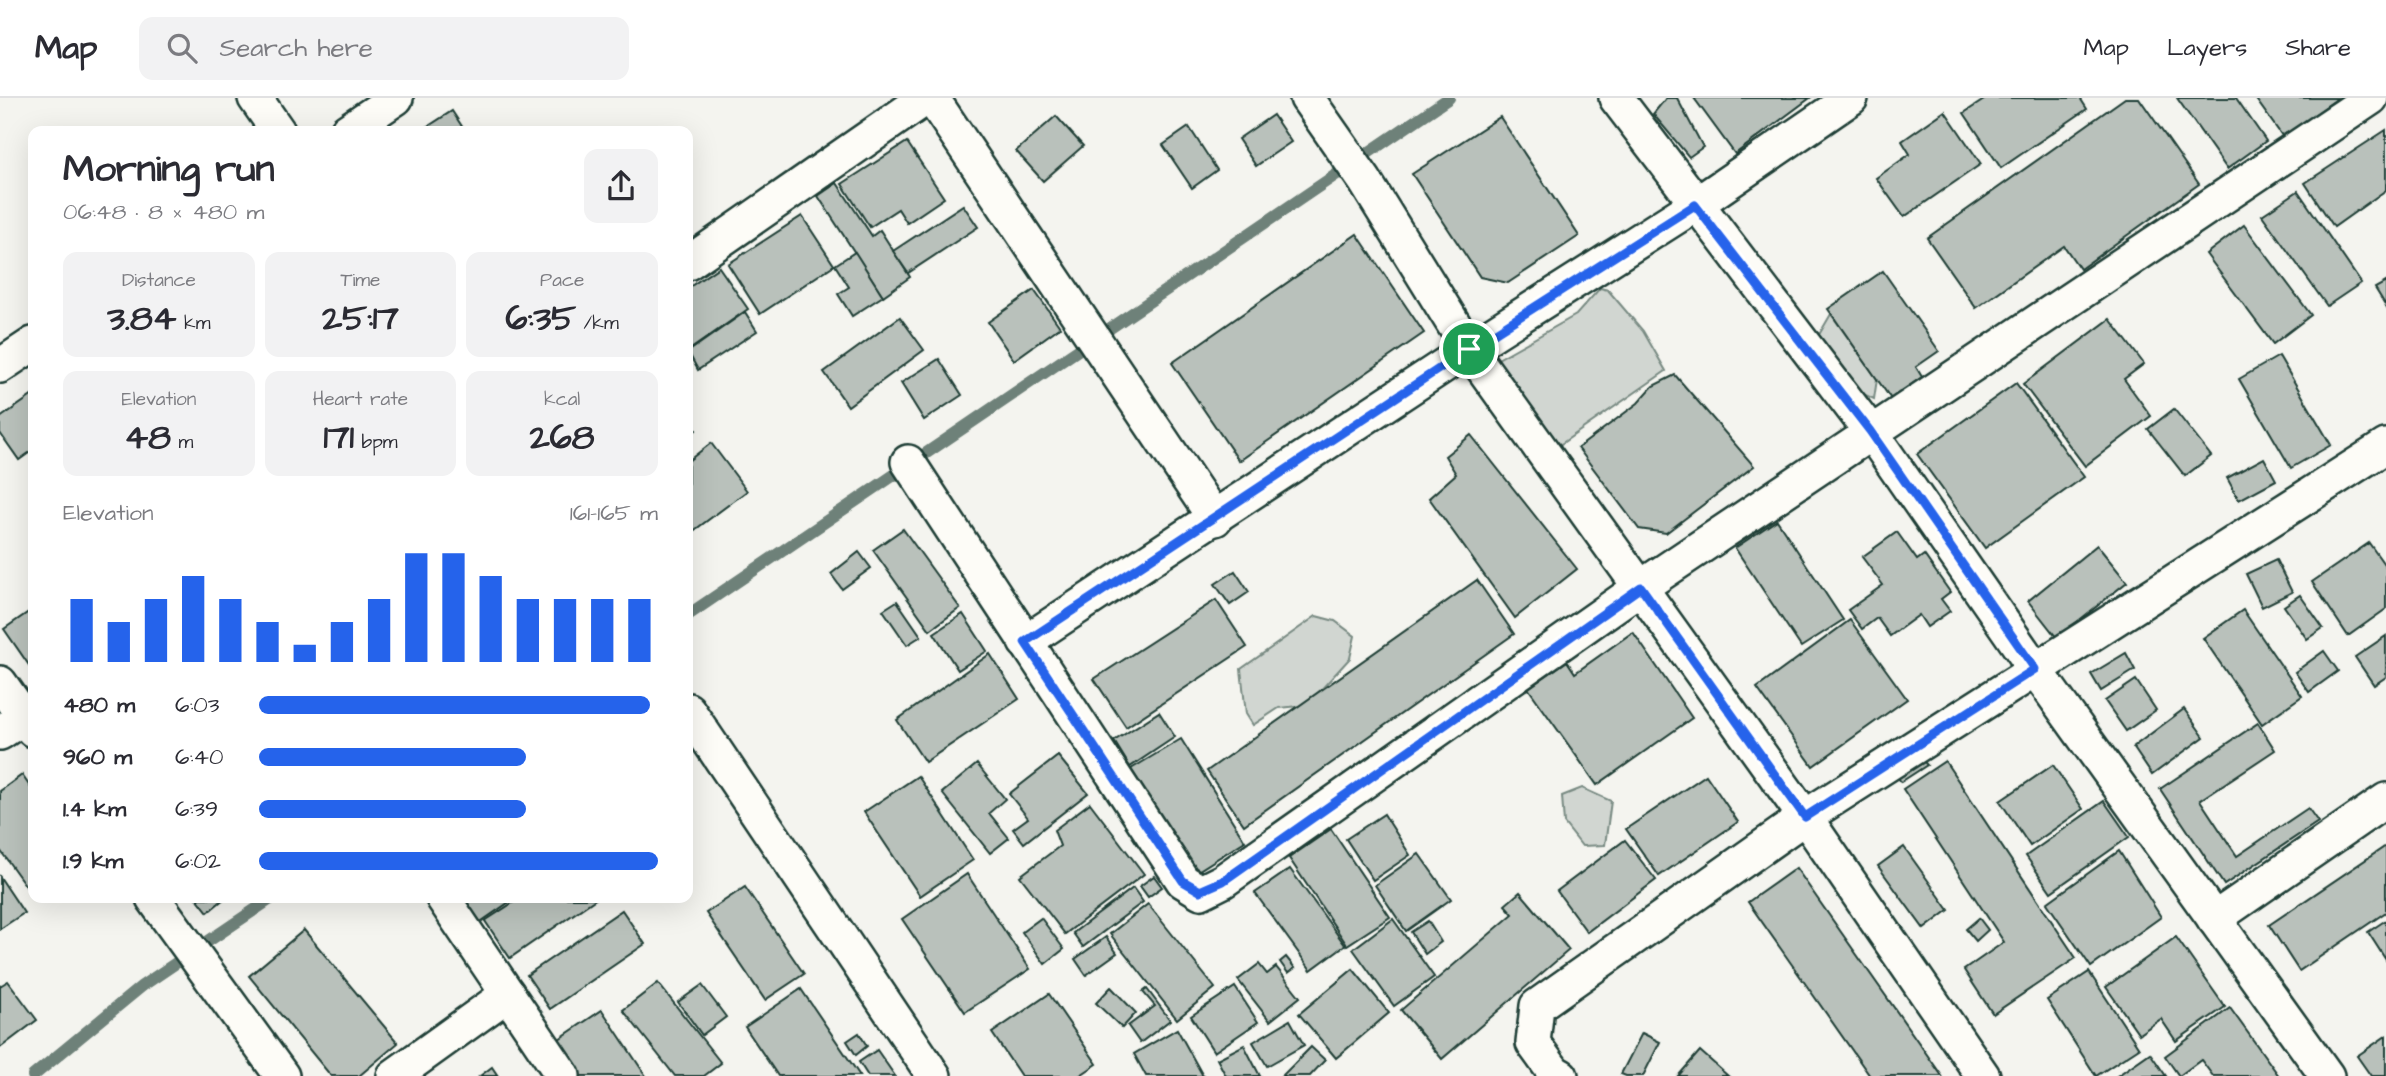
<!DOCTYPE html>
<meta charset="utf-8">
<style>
body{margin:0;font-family:"Architects Daughter",sans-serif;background:#f2f2f3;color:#2b2b33;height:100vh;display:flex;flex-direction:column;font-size:26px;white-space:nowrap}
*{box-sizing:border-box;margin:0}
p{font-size:23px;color:#7c7c81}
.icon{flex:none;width:38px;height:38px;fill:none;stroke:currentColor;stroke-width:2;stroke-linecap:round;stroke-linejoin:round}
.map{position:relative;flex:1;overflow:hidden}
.details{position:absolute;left:28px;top:28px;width:665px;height:777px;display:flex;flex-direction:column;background:#fff;border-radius:14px;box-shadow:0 7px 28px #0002}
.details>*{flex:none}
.pin{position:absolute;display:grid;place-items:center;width:60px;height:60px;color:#fff;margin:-30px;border:4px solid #fff;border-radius:50%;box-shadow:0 2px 7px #0007}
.round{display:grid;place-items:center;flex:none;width:74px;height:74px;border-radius:14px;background:#f2f2f3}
.head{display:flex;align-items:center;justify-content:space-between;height:119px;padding:0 35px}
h1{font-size:38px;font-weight:700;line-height:52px}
.stats{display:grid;grid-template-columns:repeat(3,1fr);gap:10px;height:119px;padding:7px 35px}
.stats div{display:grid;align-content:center;border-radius:14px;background:#f2f2f3;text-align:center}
.stats b{font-size:35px;font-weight:700}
.stats small{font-size:19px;font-weight:400}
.stats p{font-size:19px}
.chart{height:196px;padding:14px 35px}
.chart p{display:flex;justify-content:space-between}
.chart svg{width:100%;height:126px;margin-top:7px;stroke:#2563eb;stroke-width:6}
ul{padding:0 35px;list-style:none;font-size:23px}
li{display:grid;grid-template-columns:112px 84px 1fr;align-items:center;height:52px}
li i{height:18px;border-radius:9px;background:#2563eb}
header{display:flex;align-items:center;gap:42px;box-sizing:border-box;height:98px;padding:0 35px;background:#fff;border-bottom:2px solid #e1e1e2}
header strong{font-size:33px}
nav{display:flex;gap:38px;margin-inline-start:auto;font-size:24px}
.search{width:490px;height:63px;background:#f2f2f3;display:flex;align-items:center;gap:18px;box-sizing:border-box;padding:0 24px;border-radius:14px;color:#7c7c81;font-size:26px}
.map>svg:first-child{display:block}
.green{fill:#d1d6d1;stroke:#788a82;stroke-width:2}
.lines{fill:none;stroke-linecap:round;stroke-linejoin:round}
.stream{stroke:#6e8179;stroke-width:12}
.building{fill:#b9c1bb;stroke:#1f3d34;stroke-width:2}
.minor-casing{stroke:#1f3d34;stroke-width:38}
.minor{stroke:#fdfcf7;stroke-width:33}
.route-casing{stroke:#fff;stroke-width:14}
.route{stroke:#2563eb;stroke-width:9}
</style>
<header>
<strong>Map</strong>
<div class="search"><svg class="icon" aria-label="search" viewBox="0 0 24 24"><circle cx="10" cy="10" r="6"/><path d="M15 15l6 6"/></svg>Search here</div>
<nav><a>Map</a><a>Layers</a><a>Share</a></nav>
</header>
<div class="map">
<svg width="2386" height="978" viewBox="0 0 2386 978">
<rect width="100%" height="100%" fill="#f4f4ef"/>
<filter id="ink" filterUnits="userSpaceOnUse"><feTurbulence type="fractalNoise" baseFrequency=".0143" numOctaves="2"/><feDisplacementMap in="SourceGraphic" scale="14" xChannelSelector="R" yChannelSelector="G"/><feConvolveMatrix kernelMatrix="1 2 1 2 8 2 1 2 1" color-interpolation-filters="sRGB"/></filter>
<g filter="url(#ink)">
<!-- green -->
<g class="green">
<path d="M1600 190 1608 192 1643 233 1666 273 1545 357 1489 266 1576 217Z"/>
<path d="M1831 216 1877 281 1874 301 1859 294 1808 240 1820 235Z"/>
<path d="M1316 518 1335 523 1355 538 1350 560 1318 595 1300 608 1279 610 1253 627 1246 616 1241 571Z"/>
<path d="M1582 690 1611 703 1605 747 1582 748 1564 725 1562 698Z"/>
</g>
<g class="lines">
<!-- stream -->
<g class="stream">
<path d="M688 517 1449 0"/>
<path d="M33 978 142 888 272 800"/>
</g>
</g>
<!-- building -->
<g class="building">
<path d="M1666 0H1677L1703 49 1689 59 1653 16Z"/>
<path d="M1694 0H1810L1735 56Z"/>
<path d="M1987 0H2080L2087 11 2001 70 1964 15Z"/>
<path d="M2125 0H2139L2199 86 2080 171 2064 148 1976 210 1927 140Z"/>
<path d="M2177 0H2236L2266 43 2227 71Z"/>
<path d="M2255 0H2338L2283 39Z"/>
<path d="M452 13 465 33H421Z"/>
<path d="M1945 13 1981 66 1904 119 1876 80 1910 56 1902 43Z"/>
<path d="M1273 17 1291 44 1256 68 1238 41Z"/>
<path d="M1056 18 1083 48 1043 83 1016 53Z"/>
<path d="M1500 19 1579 138 1508 185 1480 179 1412 76Z"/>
<path d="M1189 29 1217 72 1192 90 1163 47Z"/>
<path d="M2386 32V92L2334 129 2305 85Z"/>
<path d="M907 44 944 100 907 125 898 111 870 129 842 86Z"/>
<path d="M837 85 872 138 880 132 910 179 883 198 818 98Z"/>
<path d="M2298 93 2361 185 2327 208 2262 117Z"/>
<path d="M963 107 978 129 908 175 893 153Z"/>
<path d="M802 118 834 167 760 216 728 166Z"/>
<path d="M2244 127 2311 217 2273 246 2206 156Z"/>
<path d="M1357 136 1424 235 1239 363 1172 265Z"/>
<path d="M855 154 883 198 852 218 838 196 849 189 835 167Z"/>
<path d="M719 169 748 211 688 253V190Z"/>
<path d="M1883 173 1939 253 1916 269 1922 279 1891 301 1828 211Z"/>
<path d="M2386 184V208L2375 190Z"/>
<path d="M1034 192 1060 229 1014 262 988 224Z"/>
<path d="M745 214 757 233 698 272 688 254Z"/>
<path d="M900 219 924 252 848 308 824 274Z"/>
<path d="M2110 221 2144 266 2124 281 2151 318 2085 368 2023 286Z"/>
<path d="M2279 258 2331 347 2291 370 2239 281Z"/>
<path d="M939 261 962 297 924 322 901 285Z"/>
<path d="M1675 277 1754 368 1666 435 1639 431 1578 350 1638 305 1653 288Z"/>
<path d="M2016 285 2084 379 1985 450 1917 356Z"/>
<path d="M33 297V352L19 362 0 335V320Z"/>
<path d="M2174 311 2211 358 2185 378 2148 331Z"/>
<path d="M688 319 696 332 688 338Z"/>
<path d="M1471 337 1577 471 1515 520 1429 400 1456 376 1445 358Z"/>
<path d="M711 345 747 393 688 437V363Z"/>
<path d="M2264 360 2276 382 2239 402 2227 380Z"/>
<path d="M1777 422 1843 522 1801 549 1735 450Z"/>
<path d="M903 431 960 510 930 532 873 452Z"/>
<path d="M1897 434 1917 462 1924 457 1950 494 1941 501 1950 513 1927 529 1919 517 1890 538 1877 520 1862 531 1848 512 1883 487 1862 459Z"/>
<path d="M2369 445 2386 469V511L2348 538 2312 484Z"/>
<path d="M2097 447 2127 484 2057 540 2028 503Z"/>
<path d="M859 454 871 470 842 491 831 476Z"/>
<path d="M2276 462 2292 494 2262 509 2246 476Z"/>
<path d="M1235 473 1249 494 1230 507 1215 486Z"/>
<path d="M1477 482 1514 536 1244 727 1207 673Z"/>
<path d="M2300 497 2323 530 2307 541 2284 508Z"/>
<path d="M1216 502 1247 549 1126 629 1094 581Z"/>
<path d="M897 503 921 538 907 547 883 512Z"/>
<path d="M33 511V573L4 531Z"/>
<path d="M2243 512 2302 598 2262 626 2203 540Z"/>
<path d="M963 516 987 553 958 572 934 535Z"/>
<path d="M1850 522 1907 601 1813 668 1757 590Z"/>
<path d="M1633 534 1692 620 1597 687 1528 590 1567 563 1575 575Z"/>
<path d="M2386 538V579L2374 587 2355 559Z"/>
<path d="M2324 553 2338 573 2309 594 2295 574Z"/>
<path d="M2126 555 2135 572 2101 593 2091 576Z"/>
<path d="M990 556 1019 601 925 664 897 622Z"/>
<path d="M2136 582 2156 612 2126 633 2105 603Z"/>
<path d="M2184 611 2204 639 2152 677 2133 649Z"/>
<path d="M1159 614 1175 639 1130 669 1114 643Z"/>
<path d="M2258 625 2275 652 2200 702 2237 758 2308 710 2318 724 2224 787 2160 691Z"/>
<path d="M1181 641 1245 743 1196 774 1131 671Z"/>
<path d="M1917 656 1927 667 1901 684 1892 671Z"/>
<path d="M1058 658 1088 695 1024 745 1013 731 1028 720 1009 696Z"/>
<path d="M1945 663 2076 860 1993 916 1964 872 2004 844 1903 691Z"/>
<path d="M977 666 1005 701 989 715 1009 740 990 755 942 695Z"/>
<path d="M2053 667 2083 711 2030 748 2000 703Z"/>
<path d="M22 677 33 693V798L0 752V693Z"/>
<path d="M1706 677 1738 724 1659 778 1626 731Z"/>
<path d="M918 678 973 762 920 798 864 714Z"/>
<path d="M2104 703 2129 739 2051 794 2026 758Z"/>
<path d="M1090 705 1144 776 1065 836 1020 778 1060 748 1054 732Z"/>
<path d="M1384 716 1410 757 1373 782 1346 741Z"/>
<path d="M1331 731 1390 819 1347 847 1289 760Z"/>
<path d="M1625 742 1656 782 1587 834 1557 793Z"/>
<path d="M2386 748V814L2299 873 2269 827Z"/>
<path d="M1904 749 1949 812 1924 831 1878 768Z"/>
<path d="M2119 753 2161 819 2091 869 2047 805Z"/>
<path d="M1419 756 1451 801 1406 833 1375 787Z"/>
<path d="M1796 770 1942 978H1870L1748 804Z"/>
<path d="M1290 771 1345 847 1311 872 1255 795Z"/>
<path d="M967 776 1030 871 965 914 902 821Z"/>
<path d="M1154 778 1162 789 1148 799 1140 788Z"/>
<path d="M0 779 24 815 0 831Z"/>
<path d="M745 789 804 876 765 902 706 815Z"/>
<path d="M1133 790 1143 804 1083 849 1073 835Z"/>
<path d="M1520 794 1569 852 1442 961 1401 912 1513 816 1505 807Z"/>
<path d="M197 800H225L208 814Z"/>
<path d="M462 800H515L479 825Z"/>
<path d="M520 800H597L510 860 485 823Z"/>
<path d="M1148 806 1215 890 1177 921 1110 836Z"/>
<path d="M622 812 645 846 550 911 527 877Z"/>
<path d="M1041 820 1064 851 1045 866 1022 834Z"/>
<path d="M1979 820 1988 832 1976 843 1966 831Z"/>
<path d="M1393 821 1434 879 1394 908 1353 851Z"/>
<path d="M2386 822V862L2368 834Z"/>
<path d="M1428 823 1441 844 1425 856 1411 834Z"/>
<path d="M304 832 398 945 359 978H331L249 878Z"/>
<path d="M1106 839 1117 855 1086 877 1075 861Z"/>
<path d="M2176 839 2225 909 2176 943 2161 921 2139 936 2106 889Z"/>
<path d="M1286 859 1295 870 1288 875 1280 864Z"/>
<path d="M1259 866 1267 876 1276 869 1300 899 1270 923 1238 882Z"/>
<path d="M1353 871 1389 915 1336 960 1299 916Z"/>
<path d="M2089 874 2139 950 2096 978 2047 902Z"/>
<path d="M8 883 37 922 0 950V888Z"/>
<path d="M658 885 721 965 704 978H675L623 912Z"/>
<path d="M702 887 726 919 702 937 678 904Z"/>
<path d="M1111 889 1136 915 1122 930 1096 905Z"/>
<path d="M1235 889 1258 924 1214 954 1191 918Z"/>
<path d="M801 891 860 978H778L745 929Z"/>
<path d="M1147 891 1170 922 1140 945 1128 928 1155 908 1143 894Z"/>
<path d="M1049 896 1097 966 1079 978H1021L992 935Z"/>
<path d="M2230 910 2279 978H2213L2201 962 2179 978 2165 958Z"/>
<path d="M602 912 646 978H580L556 943Z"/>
<path d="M1290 922 1304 947 1267 968 1253 944Z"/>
<path d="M1177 931 1203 978H1146L1134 956Z"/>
<path d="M859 935 867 948 856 957 847 943Z"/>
<path d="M1642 935 1660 944 1643 978H1626L1621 976Z"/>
<path d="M2386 938V978H2371L2357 958Z"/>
<path d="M1244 947 1260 978H1226L1217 961Z"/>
<path d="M1311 949 1325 962 1310 978H1282Z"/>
<path d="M877 952 895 978H868L859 964Z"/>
<path d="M1700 953 1728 978H1678Z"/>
<path d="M2150 955 2166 978H2117Z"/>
<path d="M492 969 498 978H480Z"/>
</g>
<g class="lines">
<defs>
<g id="minor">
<path d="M255 0 278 33"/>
<path d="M932 0 1215 421"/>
<path d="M1307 0 1365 83 1469 251 1805 719 1983 978"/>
<path d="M1616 0 1870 333 2035 571 2327 978"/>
<path d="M347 33 396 0"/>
<path d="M688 165 926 0"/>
<path d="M0 268 33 246"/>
<path d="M908 364 1183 783 1201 794 1223 783 1641 489 2371 0"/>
<path d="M1025 544 1469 251 1695 107 1851 0"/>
<path d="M0 585 33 632"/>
<path d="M688 612 934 978"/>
<path d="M0 635 33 613"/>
<path d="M153 800 282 978"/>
<path d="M443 800 563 978"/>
<path d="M2214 821 2386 702"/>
<path d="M394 978 508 896"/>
<path d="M1561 978 1554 974 1533 945 1537 908 1805 719 2386 348"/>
</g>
</defs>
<!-- minor casing -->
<use href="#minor" class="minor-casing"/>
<!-- minor -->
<use href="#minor" class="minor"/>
</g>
</g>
<g class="lines" filter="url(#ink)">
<defs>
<path id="route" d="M1695 107 1870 333 2035 571 1805 719 1641 489 1223 783 1200 793 1183 783 1025 544 1469 251Z"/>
</defs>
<!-- route casing -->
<use href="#route" class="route-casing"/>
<!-- route -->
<use href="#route" class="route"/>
</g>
</svg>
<div class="pin" style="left:1469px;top:251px;background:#1e9e55"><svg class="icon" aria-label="arrive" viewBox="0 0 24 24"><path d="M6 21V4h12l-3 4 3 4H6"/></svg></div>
<section class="details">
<div class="head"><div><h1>Morning run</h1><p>06:48 · 8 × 480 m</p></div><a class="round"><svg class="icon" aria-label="share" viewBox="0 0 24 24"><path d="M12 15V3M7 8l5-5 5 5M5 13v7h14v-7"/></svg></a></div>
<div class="stats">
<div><p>Distance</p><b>3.84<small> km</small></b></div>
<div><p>Time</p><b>25:17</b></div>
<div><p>Pace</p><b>6:35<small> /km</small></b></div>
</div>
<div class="stats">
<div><p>Elevation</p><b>48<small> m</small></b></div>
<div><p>Heart rate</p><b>171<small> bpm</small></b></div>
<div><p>kcal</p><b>268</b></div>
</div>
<div class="chart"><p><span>Elevation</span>161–165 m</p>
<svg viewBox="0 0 160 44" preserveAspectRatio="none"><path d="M5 44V22M15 44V30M25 44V22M35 44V14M45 44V22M55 44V30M65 44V38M75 44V30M85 44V22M95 44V6M105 44V6M115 44V14M125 44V22M135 44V22M145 44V22M155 44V22"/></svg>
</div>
<ul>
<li><b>480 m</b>6:03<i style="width:98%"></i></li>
<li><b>960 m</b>6:40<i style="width:67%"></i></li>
<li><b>1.4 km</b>6:39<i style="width:67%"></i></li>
<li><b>1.9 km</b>6:02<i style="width:100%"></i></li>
</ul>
</section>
</div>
